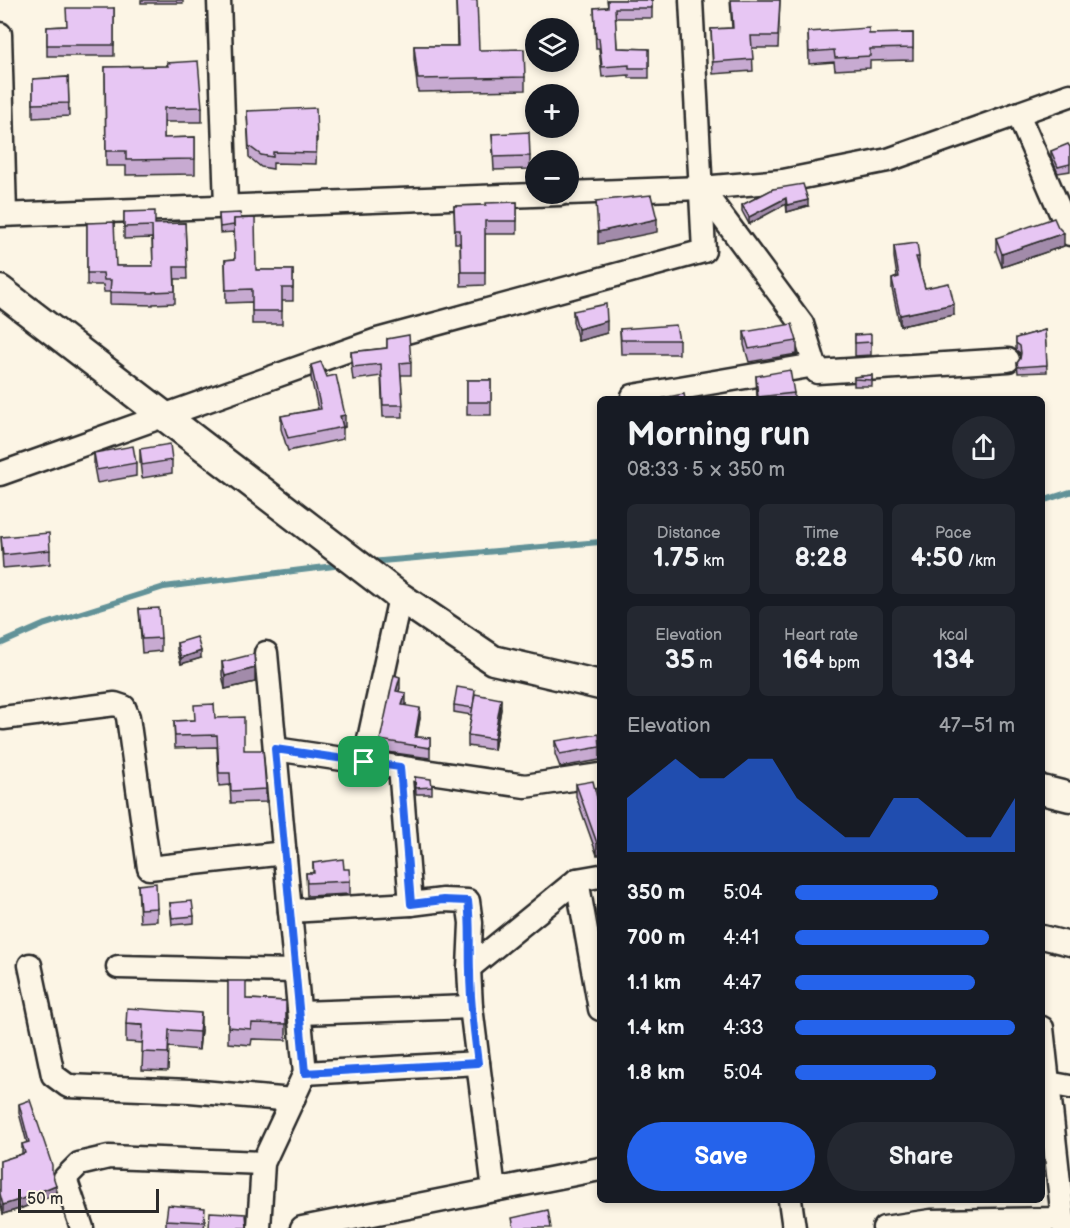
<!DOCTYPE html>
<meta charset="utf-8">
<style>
body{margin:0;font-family:"Balsamiq Sans",sans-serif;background:#242831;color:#f1f3f6;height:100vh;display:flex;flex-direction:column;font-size:22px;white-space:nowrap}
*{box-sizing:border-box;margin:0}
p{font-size:20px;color:#9ea1a6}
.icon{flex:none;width:33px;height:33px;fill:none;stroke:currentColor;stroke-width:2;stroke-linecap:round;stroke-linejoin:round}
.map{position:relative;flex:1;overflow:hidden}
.panel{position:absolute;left:597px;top:396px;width:448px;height:807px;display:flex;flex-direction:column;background:#171b24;border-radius:9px;box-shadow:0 3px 9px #0003}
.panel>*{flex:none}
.tools{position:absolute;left:525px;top:18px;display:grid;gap:12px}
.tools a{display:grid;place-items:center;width:54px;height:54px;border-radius:50%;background:#171b24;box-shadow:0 3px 9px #0003;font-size:30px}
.scale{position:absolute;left:18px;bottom:15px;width:141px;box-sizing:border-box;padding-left:6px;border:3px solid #2b2b2b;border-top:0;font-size:16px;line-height:21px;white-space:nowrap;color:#2b2b2b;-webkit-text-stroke:4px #fcf5e5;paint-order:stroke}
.pin{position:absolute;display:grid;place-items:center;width:51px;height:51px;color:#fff;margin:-26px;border-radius:12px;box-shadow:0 3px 9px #0006}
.round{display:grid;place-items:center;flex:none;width:63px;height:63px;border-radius:32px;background:#242831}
.headline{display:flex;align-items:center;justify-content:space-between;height:102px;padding:0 30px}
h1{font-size:33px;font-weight:700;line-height:45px}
.metrics{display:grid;grid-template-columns:repeat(3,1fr);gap:9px;height:102px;padding:6px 30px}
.metrics div{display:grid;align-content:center;border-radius:9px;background:#242831;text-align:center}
.metrics b{font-size:26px;font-weight:700}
.metrics small{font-size:16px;font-weight:400}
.metrics p{font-size:16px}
.chart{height:168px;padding:12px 30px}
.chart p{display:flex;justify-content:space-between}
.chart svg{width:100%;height:108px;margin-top:6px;fill:#2563eb;opacity:.7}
.action{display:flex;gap:12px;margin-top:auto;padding:12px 30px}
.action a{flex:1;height:69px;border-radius:36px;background:#2563eb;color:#fff;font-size:24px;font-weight:700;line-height:69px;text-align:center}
.action a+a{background:#242831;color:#f1f3f6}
ul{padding:0 30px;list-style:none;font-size:20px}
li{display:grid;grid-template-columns:96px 72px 1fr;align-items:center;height:45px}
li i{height:15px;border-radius:8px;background:#2563eb}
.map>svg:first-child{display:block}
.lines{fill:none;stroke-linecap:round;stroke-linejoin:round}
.stream{stroke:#629298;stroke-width:6}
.minor-casing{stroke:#2b2b2b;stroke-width:27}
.tertiary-casing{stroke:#2b2b2b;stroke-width:33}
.minor{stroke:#fcf5e5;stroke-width:22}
.tertiary{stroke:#fcf5e5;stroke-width:28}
.wall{fill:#c7aad1;stroke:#2b2b2b;stroke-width:1.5}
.shaded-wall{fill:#a28baa;stroke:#2b2b2b;stroke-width:1.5}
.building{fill:#e7c6f3;stroke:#2b2b2b;stroke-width:1.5}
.route-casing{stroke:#fff;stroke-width:12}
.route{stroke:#2563eb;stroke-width:8}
</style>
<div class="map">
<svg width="1070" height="1228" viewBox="0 0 1070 1228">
<rect width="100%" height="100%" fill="#fcf5e5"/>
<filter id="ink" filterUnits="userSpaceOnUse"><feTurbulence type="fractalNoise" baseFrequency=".0167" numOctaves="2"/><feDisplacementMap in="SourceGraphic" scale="12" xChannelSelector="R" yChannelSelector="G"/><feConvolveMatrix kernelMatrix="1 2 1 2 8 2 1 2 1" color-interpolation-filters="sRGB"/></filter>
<g filter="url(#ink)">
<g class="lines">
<!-- stream -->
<g class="stream">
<path d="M1042 501 1070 492"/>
<path d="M370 562 600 542"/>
<path d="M0 644 43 625 164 587 342 565"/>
</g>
<defs>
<g id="minor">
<path d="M219 0 226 206"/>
<path d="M0 34 5 214"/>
<path d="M1018 114 1070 234"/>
<path d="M701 188 802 324 817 372 1008 360"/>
<path d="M568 193 701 188 783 181 888 160 1070 95"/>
<path d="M0 215 560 194"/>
<path d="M633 396 815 365"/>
<path d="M0 474 377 340 704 251 691 0"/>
<path d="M3 718 115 704 124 707 128 717 149 868 285 853"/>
<path d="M275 749 525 786 600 775"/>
<path d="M364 762 400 597"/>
<path d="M400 767 411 904"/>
<path d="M577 880 600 1009"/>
<path d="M290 911 411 904 443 900 468 901 471 923 469 968 471 1007 494 1190"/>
<path d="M1042 937 1070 944"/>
<path d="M30 965 53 1075 68 1086 190 1091 293 1100"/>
<path d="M118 967 296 971"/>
<path d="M469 968 577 880 600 876"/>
<path d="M300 1013 471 1007"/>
<path d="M1042 1028 1064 1228"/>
<path d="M305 1073 478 1063"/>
<path d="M1048 1083 1070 1087"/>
<path d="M790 1200 794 1228"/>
<path d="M82 1228 65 1178 79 1164 109 1157 263 1163"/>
<path d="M259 1228 263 1163 305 1073 266 653"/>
<path d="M302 1228 600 1169"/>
<path d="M884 1228 931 1221 1063 1219"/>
</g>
<g id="tertiary">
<path d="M0 290 400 597 493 660 600 685"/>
<path d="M1042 790 1070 797"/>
</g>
</defs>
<!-- minor casing -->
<use href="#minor" class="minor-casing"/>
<!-- tertiary casing -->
<use href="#tertiary" class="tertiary-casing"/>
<!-- minor -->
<use href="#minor" class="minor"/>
<!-- tertiary -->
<use href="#tertiary" class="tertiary"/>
</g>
<!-- wall -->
<g class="wall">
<rect x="141" y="0" width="42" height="3"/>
<path d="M456 0 479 50 525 77V90L418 92 414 59V46H457Z"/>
<path d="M607 0H652V18H615L617 48 649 49V78H629V75L602 77 599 48H596L594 8 608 7Z"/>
<path d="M730 0H780L778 48H752L753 71 713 74 711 29 732 28Z"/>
<path d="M114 8V56H47V27L66 26Z"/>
<path d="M808 32 869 34 913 33V60L870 61V68L835 70 834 62 809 64Z"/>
<path d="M167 63 202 107V122H164V138L195 137V174L126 175V166H106L105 67 167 66Z"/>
<path d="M68 77 69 116 33 118V79Z"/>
<path d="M247 111 317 138 316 164 273 163V169L261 167 249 157Z"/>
<path d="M492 134 530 156V169L494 170Z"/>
<path d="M1070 147V171L1058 173 1051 157V151Z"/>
<path d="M773 189 808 206 787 212 786 204 749 224 742 211V205Z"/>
<path d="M517 202V234H485V285L461 286 460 243H455L454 206 486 205Z"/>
<path d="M124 212 155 224 185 223 187 279H175V303L153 304V305L110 304V292H104L103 285H87V223L116 266H153L152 238 124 239Z"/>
<path d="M219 214 241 219 256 270H293V301H282V324H252V302L226 303 225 260 235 259 234 232 220 233Z"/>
<path d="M996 238 1064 246 1002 267 996 251Z"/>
<path d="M894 246 919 257V268L925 288 954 315 900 326 892 289V279L897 277 894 257Z"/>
<path d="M573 311 607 333 578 341 573 322Z"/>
<path d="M620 329 679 340V354H621Z"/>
<path d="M1045 330 1047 372 1018 373 1017 363 1021 357 1020 353 1016 350V338Z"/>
<path d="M744 332 797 341V354L749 362 744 345Z"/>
<path d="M855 335 871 342V355L855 356Z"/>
<path d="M387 339 411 362V375H401L403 417H383L381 376 353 380 351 364V352L387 348Z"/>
<path d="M311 365 345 427 343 428V439L288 451 281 429V416L318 409 311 378Z"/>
<path d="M872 375V386H854V377Z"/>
<path d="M756 376 794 393V399H757Z"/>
<rect x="467" y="380" width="24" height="35"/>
<path d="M140 449 172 460V473L142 478 140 462Z"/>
<path d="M94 453 136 463V476L97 483 94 467Z"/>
<path d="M1 537 50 550V564L3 568Z"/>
<path d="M139 609 161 638V651L142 653Z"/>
<path d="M177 643 201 658 181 664 177 650Z"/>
<path d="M222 662 255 682 225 689 222 675Z"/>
<path d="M400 688 399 691 406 704 405 705 420 718 416 737 430 738V758L380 751V740Z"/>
<path d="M475 698 501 709 494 750 468 746V735L472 715 454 712V705Z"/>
<path d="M215 718 244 750 266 789V802L231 803 230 785 219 786 217 747 175 748 174 721 195 720Z"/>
<path d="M555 741H600V760L560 767 555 754Z"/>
<path d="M415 777 432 787V794H416Z"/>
<path d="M576 784 600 810 597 855 576 796Z"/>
<path d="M313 863 350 881V894L307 896 306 873H313Z"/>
<path d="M138 885 157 908V921L140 922Z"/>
<path d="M170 903 194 916V923L172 925Z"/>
<path d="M228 981 246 999 286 1001V1040L252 1039 251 1045 228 1043Z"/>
<path d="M126 1024 201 1030 199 1050 169 1047 168 1071 142 1070 143 1043 126 1042Z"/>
<path d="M19 1104 52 1174 56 1194 22 1208 3 1214 0 1203V1161L22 1154V1144L27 1143 19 1113Z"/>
<path d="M166 1220 205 1221 204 1228H166Z"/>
</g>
<!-- shaded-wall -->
<g class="shaded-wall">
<path d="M786 198V204L749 224V217Z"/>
<path d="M808 200V206L787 212V205Z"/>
<path d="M657 219V232L598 244V232Z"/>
<path d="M1064 233V246L1002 267V254Z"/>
<path d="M954 304V315L900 326V315Z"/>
<path d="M607 321V333L578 341V329Z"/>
<path d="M345 415V427L343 428 340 416Z"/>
<path d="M201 651V658L181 664V658Z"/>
<path d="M255 668V682L225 689V676Z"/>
<path d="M400 677V688L396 701V691Z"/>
<path d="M406 693V704L402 715V705Z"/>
<path d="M501 699V709L494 750V739Z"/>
<path d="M420 708V718L415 748V737Z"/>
<rect x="597" y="843" width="3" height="12"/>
<path d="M201 1013V1030L199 1050V1032Z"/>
<path d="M56 1185V1194L22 1208 3 1214V1205Z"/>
</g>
<!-- building -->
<g class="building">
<path d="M456 0H477L479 50 524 49 525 77 418 79 414 46H458Z"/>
<path d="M608 0H652V8H615L617 48 649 49V68H629V65L602 67 599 38H596L594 8 608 7Z"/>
<path d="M731 0H780L778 36H751L753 59 713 62 711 29 733 28Z"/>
<path d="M66 8H114V45H47V27L67 26Z"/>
<path d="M869 28V34L913 33V48L870 49V56L835 58 834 50 809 52 808 32Z"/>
<path d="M198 61 202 107 164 108V138L195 137V159L126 160V151H106L105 67 168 66 167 63Z"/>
<path d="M68 77 69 103 33 104V79Z"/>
<path d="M316 108 317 138H316V153L273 152V157L261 155 249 146 247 111Z"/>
<path d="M529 132 530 156 494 157 492 134Z"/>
<path d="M1068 144 1070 147V164L1058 167 1051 151Z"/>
<path d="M803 184 808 200 787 205 786 198 749 217 742 205 773 189Z"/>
<path d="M651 195 657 219 598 232 596 201Z"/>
<path d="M517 202V221H485V272H461L460 230H455L454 206 486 205V203Z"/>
<path d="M155 211V224L185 223 187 267H174L175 291 153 292V293L110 292 111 280H104L103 273H87V223L114 222 116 266H153L152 226 124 227V212Z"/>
<path d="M240 213 241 219H234V225L220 227 219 214Z"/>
<path d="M255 218 256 270H293V288H282V311H252V289L226 290 225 260 235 259 234 219Z"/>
<path d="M1054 218 1058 227 1064 233 1002 254 996 238Z"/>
<path d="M917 243 919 257H916L925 288 949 283 954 304 900 315 892 279 899 277 894 246Z"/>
<path d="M606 304 607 321 578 329 573 311Z"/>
<path d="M792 324 797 341 749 349 744 332Z"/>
<path d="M676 325 679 340H621L620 329Z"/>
<path d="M1045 330 1047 365 1018 367 1017 363 1020 359 1021 353 1020 346 1016 343V338Z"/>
<path d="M871 334V342L855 343V335Z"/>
<path d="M409 335 411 362 400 363 403 405H383L381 364 353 367 351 352 387 348V339Z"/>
<path d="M321 362 327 377 336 375 345 415 340 416 343 427 288 438 281 416 321 409 311 365Z"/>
<path d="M790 370 794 393 758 397 756 376Z"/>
<path d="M872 375V380L854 379V377Z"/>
<rect x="467" y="380" width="24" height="22"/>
<path d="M684 394 685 399H663V398Z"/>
<path d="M170 444 172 460 142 465 140 449Z"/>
<path d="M133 446 136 463 97 470 94 453Z"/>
<path d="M49 533 50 550 3 555 1 537Z"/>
<path d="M159 608 161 638 142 639 139 609Z"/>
<path d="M197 637 201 651 181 658 177 643Z"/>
<path d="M254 654 255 668 225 676 222 662Z"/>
<path d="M394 675 400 677 396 691 406 693 402 705 420 708 415 737 430 738V748L380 740Z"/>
<path d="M457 687 475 690 473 708 454 705Z"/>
<path d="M475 694 501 699 494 739 468 735Z"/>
<path d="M214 704 215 718 244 717V750H263L266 789 231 791 230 773H219L217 735 175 736 174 721 195 720 194 705Z"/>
<path d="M599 734 600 747 560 754 555 741Z"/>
<path d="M415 777 431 779 432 787 416 788Z"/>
<path d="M593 781 600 810V843H597L576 784Z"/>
<path d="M343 859 344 869H349L350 881 307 883 306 873H314L313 863Z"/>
<path d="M156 883 157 908 140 909 138 885Z"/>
<path d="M192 901 194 916 172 918 170 903Z"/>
<path d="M228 981H246V999L286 1001V1024L252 1023 251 1029 228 1027Z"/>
<path d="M127 1008 201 1013 199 1032 169 1030 168 1053 142 1052 143 1025 126 1024Z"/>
<path d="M30 1100 52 1165V1173L56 1185 22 1199 3 1205 0 1194V1161L25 1153 22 1144 29 1142 19 1104Z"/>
<path d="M168 1205 205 1208 204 1222 166 1220Z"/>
<path d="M548 1210 551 1228H514L512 1218Z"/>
<path d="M210 1212 246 1214 247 1228H209Z"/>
</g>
</g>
<g class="lines" filter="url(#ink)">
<defs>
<path id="route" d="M275 749 400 767 411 904 443 900 468 901C471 925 469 947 470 971 470 1002 474 1032 478 1063L305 1073Z"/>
</defs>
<!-- route casing -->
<use href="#route" class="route-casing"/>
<!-- route -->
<use href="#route" class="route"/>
</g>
</svg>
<div class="tools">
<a><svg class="icon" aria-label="layers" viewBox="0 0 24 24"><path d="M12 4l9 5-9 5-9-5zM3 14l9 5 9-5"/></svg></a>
<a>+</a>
<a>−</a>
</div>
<div class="scale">50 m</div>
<div class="pin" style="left:364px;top:762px;background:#1e9e55"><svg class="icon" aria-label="arrive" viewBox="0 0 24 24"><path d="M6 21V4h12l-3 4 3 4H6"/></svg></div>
<section class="panel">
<div class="headline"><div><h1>Morning run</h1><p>08:33 · 5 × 350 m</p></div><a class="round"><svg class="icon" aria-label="share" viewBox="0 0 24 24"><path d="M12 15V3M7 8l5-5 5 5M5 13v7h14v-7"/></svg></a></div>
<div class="metrics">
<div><p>Distance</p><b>1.75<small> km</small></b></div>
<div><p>Time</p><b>8:28</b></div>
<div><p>Pace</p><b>4:50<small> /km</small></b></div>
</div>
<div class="metrics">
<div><p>Elevation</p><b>35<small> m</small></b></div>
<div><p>Heart rate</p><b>164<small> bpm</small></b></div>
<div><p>kcal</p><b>134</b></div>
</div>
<div class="chart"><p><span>Elevation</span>47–51 m</p>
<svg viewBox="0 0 160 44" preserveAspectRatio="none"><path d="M0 44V22L10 14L20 6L30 14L40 14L50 6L60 6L70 22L80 30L90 38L100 38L110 22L120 22L130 30L140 38L150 38L160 22V44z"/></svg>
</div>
<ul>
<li><b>350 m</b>5:04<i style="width:65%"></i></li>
<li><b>700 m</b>4:41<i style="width:88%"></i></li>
<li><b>1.1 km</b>4:47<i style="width:82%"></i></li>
<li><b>1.4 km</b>4:33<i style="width:100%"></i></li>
<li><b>1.8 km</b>5:04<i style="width:64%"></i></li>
</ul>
<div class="action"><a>Save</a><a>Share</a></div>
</section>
</div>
